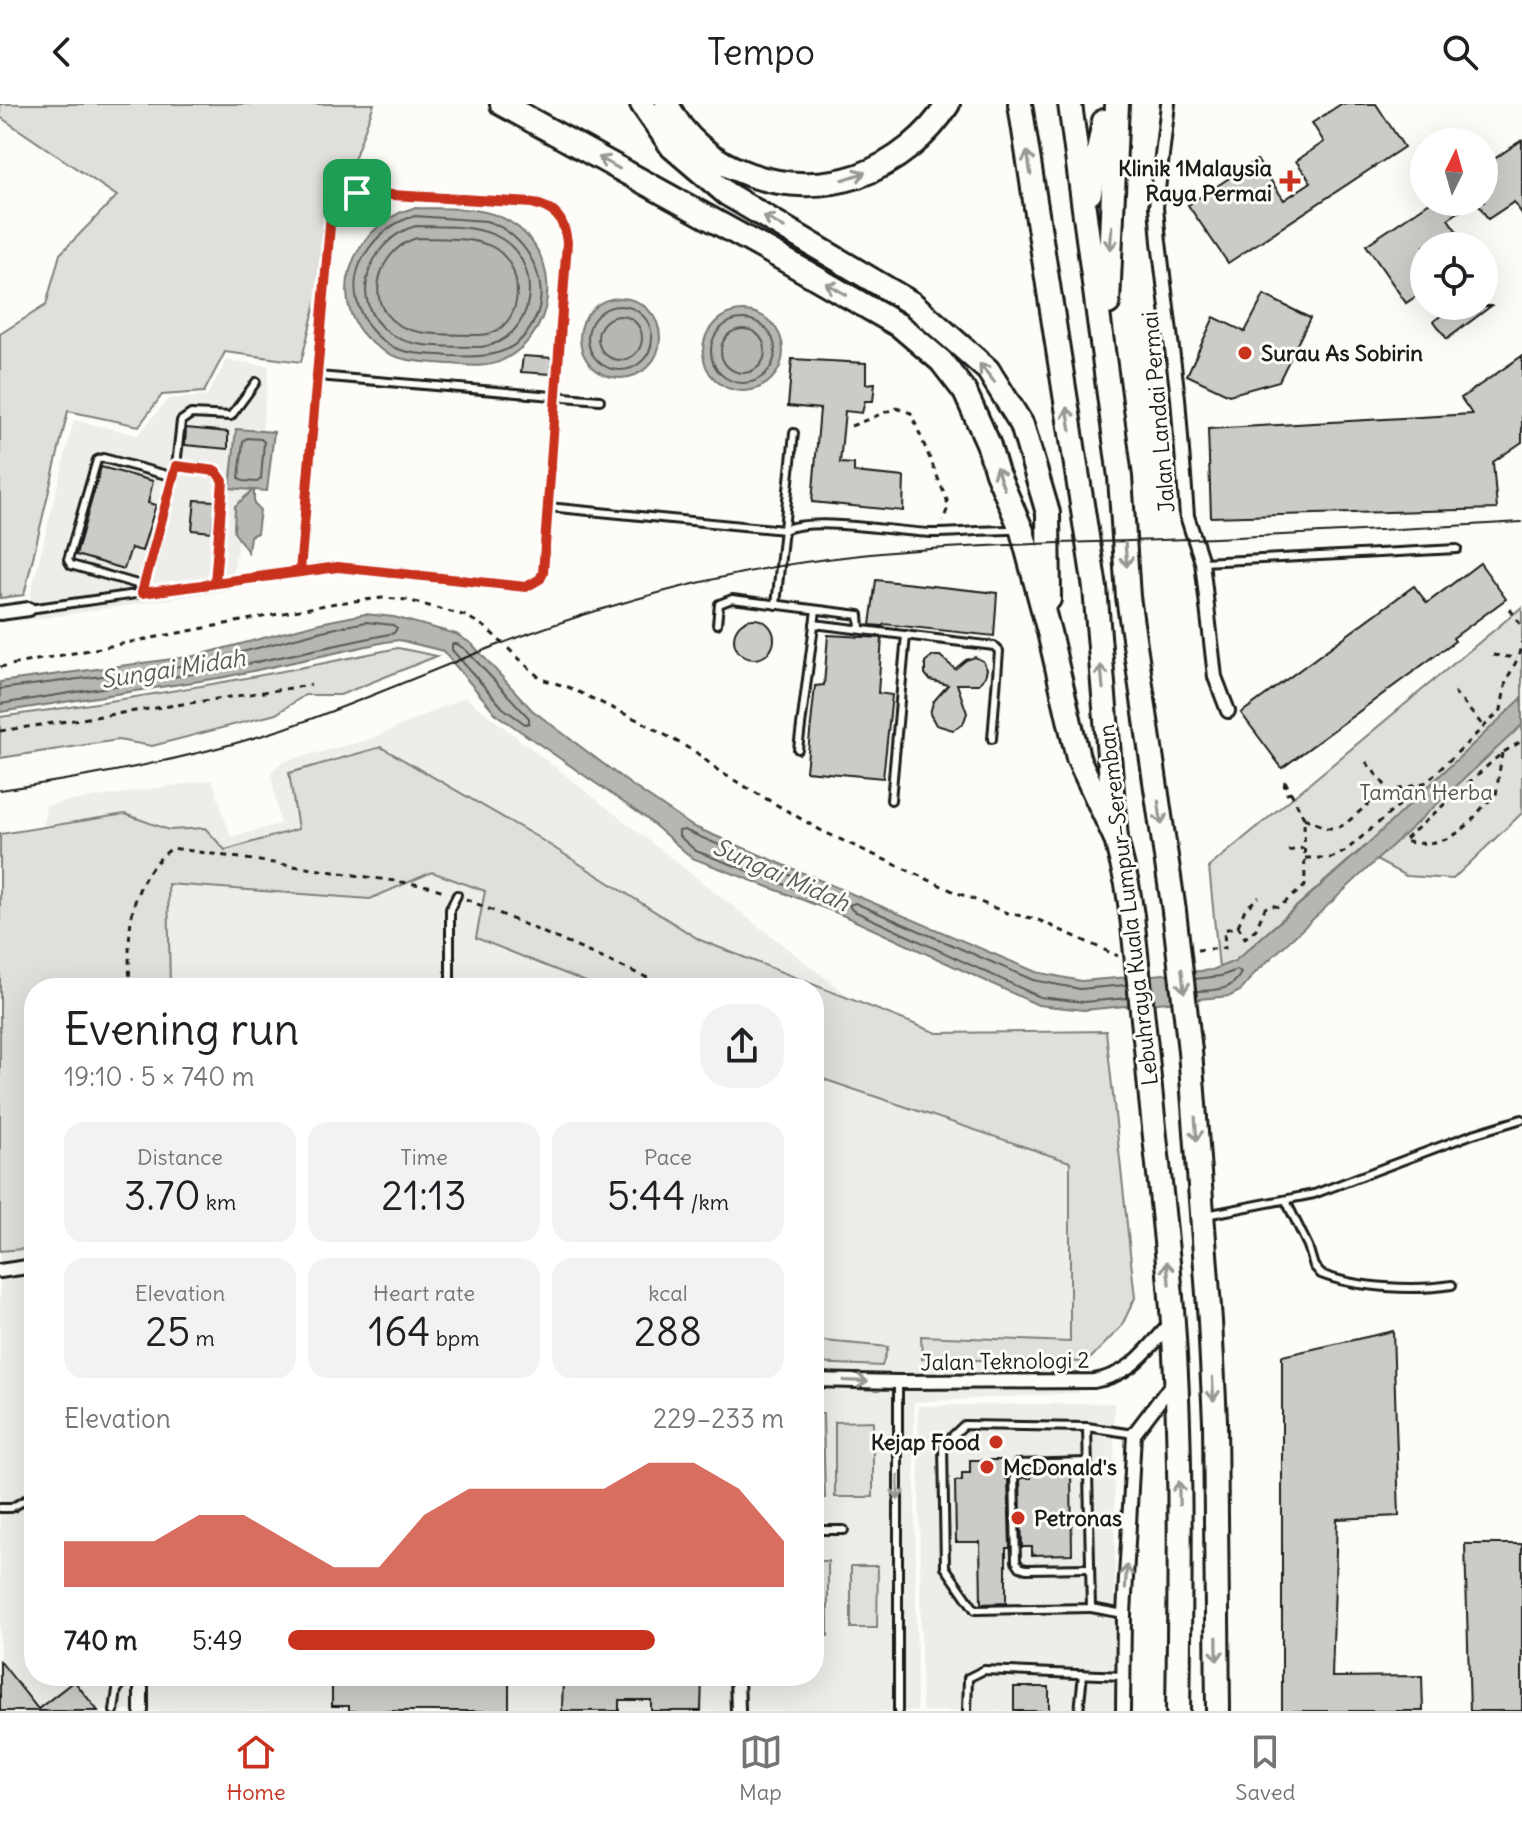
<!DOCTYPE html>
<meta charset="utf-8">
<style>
body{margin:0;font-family:Delius,sans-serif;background:#f2f2f2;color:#202124;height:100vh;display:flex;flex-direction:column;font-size:30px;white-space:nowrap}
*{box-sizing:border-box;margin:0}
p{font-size:26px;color:#757577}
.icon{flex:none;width:44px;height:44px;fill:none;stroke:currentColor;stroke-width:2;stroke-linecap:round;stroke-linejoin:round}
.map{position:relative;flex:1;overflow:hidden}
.side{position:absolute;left:24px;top:874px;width:800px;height:708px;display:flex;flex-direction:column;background:#fff;border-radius:32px;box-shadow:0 8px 32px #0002}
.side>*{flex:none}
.needle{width:52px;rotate:5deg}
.controls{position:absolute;left:1410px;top:24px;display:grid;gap:16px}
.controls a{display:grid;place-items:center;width:88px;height:88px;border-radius:50%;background:#fff;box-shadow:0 8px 32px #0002;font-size:40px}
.pin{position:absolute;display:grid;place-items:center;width:68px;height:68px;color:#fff;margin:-34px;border-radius:16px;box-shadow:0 4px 12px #0006}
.round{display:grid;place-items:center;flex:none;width:84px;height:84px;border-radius:32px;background:#f2f2f2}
.head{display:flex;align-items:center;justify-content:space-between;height:136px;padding:0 40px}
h1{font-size:44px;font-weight:600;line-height:60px}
.metrics{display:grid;grid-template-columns:repeat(3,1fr);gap:12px;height:136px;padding:8px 40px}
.metrics div{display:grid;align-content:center;border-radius:20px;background:#f2f2f2;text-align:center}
.metrics b{font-size:40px;font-weight:600}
.metrics small{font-size:22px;font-weight:400}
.metrics p{font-size:22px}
.chart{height:224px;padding:16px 40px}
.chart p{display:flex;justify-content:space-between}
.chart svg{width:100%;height:144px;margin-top:8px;fill:#c8321e;opacity:.7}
ul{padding:0 40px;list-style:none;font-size:26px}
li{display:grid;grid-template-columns:128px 96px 1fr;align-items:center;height:60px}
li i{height:20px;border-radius:10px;background:#c8321e}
header{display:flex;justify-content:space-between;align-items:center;height:104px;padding:0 40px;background:#fff;font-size:36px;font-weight:600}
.menu{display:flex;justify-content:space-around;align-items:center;height:112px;border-top:2px solid #e0e0e0;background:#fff;font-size:22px;color:#757577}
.menu a{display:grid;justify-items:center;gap:4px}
.menu .on{color:#c8321e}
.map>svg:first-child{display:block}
.built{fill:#eeede9;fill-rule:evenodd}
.green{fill:#e0dfdb;stroke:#7e7e7c;stroke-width:2}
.water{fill:#b7b6b2;stroke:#797876;stroke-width:2}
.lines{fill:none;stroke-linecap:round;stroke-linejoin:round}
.shore{stroke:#5a5a58;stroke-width:2}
.building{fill:#cccbc8;stroke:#1c1c1c;stroke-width:2}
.service-casing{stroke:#1c1c1c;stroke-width:12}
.minor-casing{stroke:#1c1c1c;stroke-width:18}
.motorway-casing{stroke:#1c1c1c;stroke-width:28}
.path{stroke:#1c1c1c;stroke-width:3;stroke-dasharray:6 6;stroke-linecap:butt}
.service{stroke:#fdfcf7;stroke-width:6}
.minor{stroke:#fdfcf7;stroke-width:12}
.motorway{stroke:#fdfcf7;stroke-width:22}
.tram{stroke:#1c1c1c;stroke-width:2}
.motorway-bridge-casing{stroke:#1c1c1c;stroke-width:28;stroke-linecap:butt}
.motorway-bridge{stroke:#fdfcf7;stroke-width:22}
.oneway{stroke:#989794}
.route-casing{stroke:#fff;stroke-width:16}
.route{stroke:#c8321e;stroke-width:10}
.poi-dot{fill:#c8321e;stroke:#fdfcf7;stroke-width:3}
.labels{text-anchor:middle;stroke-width:6;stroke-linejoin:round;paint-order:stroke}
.poi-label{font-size:22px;font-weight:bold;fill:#1c1c1c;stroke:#fdfcf7;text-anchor:start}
.street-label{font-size:22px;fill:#1c1c1c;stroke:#fdfcf7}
.park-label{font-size:22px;fill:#575655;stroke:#fdfcf7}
.water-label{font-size:24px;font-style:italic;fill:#5a5a58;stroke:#fdfcf7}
</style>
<header><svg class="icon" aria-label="back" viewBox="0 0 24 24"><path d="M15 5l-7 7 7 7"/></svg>Tempo<svg class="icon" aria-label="search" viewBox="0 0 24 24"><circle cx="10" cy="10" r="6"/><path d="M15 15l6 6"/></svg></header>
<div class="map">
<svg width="1522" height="1607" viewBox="0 0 1522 1607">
<rect width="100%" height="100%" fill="#fdfcf7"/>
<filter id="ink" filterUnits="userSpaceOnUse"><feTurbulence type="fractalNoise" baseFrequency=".0125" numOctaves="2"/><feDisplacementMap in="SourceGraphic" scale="16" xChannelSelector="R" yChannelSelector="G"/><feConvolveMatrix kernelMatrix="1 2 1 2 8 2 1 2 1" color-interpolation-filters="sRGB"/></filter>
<g filter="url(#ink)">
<!-- built -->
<g class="built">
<path d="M227 256 269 262 262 327 274 328 267 387 254 386V400L260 406 257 429 250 432 248 448 238 436 231 486 24 517 74 316 138 331 168 295 207 292Z"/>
<path d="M465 593 939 963 1079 1016 1081 1238 1079 1289 914 1298 917 1607H0V736L43 730 46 701 212 676 231 733 280 720 271 668 282 658 371 635ZM34 884H814V1572H34Z"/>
<path d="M1114 1299 1116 1607H922L918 1302Z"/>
</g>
<!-- green -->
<g class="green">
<path d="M0 0H374L348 72 301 258 225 248 204 288 162 291 139 322 68 307 24 491 0 494V230L46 201 60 150 117 92 0 13Z"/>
<path d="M1522 503V709L1453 775 1406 772 1359 747 1235 857 1219 864 1209 763Z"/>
<path d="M398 544 437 552 340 591H305L276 610 152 642 118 636 0 654V613C134 595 266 572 398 544Z"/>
<path d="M381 643 537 733 700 836 937 929 1106 927 1135 1194 1121 1223 1087 1258 922 1255 921 1232 1070 1238V1058L814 972V884H601L476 834 485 787 432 768 370 795 168 780 170 884H34V1144L0 1147V730L125 710 169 726 205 724 225 746 298 725 289 669Z"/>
<path d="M814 1236 888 1243 882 1262 814 1259Z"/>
<path d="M814 1310H823L825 1394H814Z"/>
<path d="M873 1317V1393H835V1318Z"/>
<rect x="814" y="1457" width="14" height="75"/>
<path d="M851 1462H878L877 1524H851Z"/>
</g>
<!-- water -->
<g class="water">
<path d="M413 104C439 105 473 102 498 112 561 137 565 225 503 256 487 265 467 261 450 260 426 258 400 259 379 244 319 204 351 121 413 104Z"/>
<circle cx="620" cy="234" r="40"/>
<circle cx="743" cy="247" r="40"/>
<path d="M236 325 274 328 267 387 254 386V400L260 406 257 429 250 432 248 448 234 428 235 402 253 386 230 384Z"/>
<path d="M365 510 394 513 456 530 472 540 532 606 630 680 692 722 1036 868 1081 877 1212 866 1235 857 1360 747 1522 594V621L1254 870 1240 887 1230 892 1084 906 1038 901 840 810 692 754 646 714 497 611 443 547 399 536 385 538 225 573 0 608V578L195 552 320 519Z"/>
</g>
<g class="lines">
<!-- shore -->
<g class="shore">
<path d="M415 112 486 117C524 128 552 175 536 213 519 253 485 254 449 252 431 250 412 251 395 244 361 228 344 185 364 152 376 132 392 118 415 112Z"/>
<path d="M416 122C443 123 479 120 502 135 546 163 534 237 481 243 452 242 413 246 389 229 345 198 370 134 416 122Z"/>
<path d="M417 134C441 135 475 132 496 145 530 168 522 233 476 231 452 230 418 233 397 220 362 197 380 144 417 134Z"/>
<circle cx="620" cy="234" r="32"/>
<circle cx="620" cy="234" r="22"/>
<circle cx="743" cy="247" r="32"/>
<circle cx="743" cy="247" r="22"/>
<path d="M247 334 261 335 264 338 261 375 257 378 243 377 239 374 243 337Z"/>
<path d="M452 540H457L466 546 529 614V619L525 620 503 604 452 546Z"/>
<path d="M0 585 196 560 322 527 366 518 393 521 397 524 394 529 223 565 0 600"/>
<path d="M679 727 684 726 841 793 843 798 838 801 696 747 679 732Z"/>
<path d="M1195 875 1221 872 1237 866 1241 869C1231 888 1215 886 1196 887"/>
<path d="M1126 881 1080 885 1033 876 855 799 849 801 852 806 1040 893 1084 898 1128 894"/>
</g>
</g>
<!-- building -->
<g class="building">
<path d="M1341 0H1376L1404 43 1228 159 1188 101 1257 56 1284 96 1311 78 1296 57 1324 38 1312 19Z"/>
<path d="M1522 36V110L1514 98 1488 115 1477 98H1484V62Z"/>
<path d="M1430 98H1474L1448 115 1467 142H1424V187L1406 199 1366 141Z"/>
<path d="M1264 191 1310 214 1279 277 1229 291 1187 271 1214 213 1245 228Z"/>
<path d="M1453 202H1491L1447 235 1434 217Z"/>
<path d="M523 252 553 254 551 270 521 268Z"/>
<path d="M1522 252V338L1493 358 1497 405 1211 413 1208 325 1472 310 1461 294Z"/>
<path d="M792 255 866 259V280L875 279 873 297H865L862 309 845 307 840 359 854 360V368L904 373 903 407 812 398 820 305 788 302Z"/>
<path d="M186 324 228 328V345L185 341Z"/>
<path d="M101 363 153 377 148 399 156 401 142 447 131 444 124 465 76 451Z"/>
<path d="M195 396 215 397 212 428 192 426Z"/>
<path d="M1480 459 1506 495 1453 534 1455 537 1282 664 1241 609 1414 482 1427 499Z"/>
<path d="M876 476 997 489 994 532 884 520 883 522 870 521Z"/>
<circle cx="754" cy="535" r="20"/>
<path d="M828 531 882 534 878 589 892 591 883 674 806 667 815 582 824 581Z"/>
<path d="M932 552H940L955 565 966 556 975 553 983 557 987 565 985 573 979 580H957L967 609 963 620 953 626 936 621 930 610 933 598 948 581 930 576 925 570V558Z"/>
<path d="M1393 1227 1399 1412 1337 1415 1332 1573 1422 1572 1423 1607H1282V1252Z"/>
<path d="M970 1356H1005V1375H1008L1010 1444H1006V1499L981 1500 980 1438H956L955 1377H962V1369H970Z"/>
<path d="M1071 1364 1072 1450 1032 1451V1443H1022L1020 1374H1031V1366Z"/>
<path d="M1465 1440H1522V1607H1470Z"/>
<path d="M0 1557 38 1605 74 1577 98 1607H0Z"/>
<path d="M332 1572H509V1607H349V1602H332Z"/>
<path d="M563 1572H702L701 1607H651V1596H619V1607H562Z"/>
<rect x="1014" y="1583" width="35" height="24"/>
</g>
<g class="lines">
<defs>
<g id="service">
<path d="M318 272 600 296"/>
<path d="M176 362C193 364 214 361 223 377L215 479"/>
<path d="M548 403 784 426C815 412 894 428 931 429 960 429 988 425 1017 426"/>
<path d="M1202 458 1457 445"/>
<path d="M144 482 71 461 68 456 97 356 103 354 174 373"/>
<path d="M142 489 176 362 181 317 191 310 231 312 256 278"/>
<path d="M776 501 794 329"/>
<path d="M29 505 322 464H355L526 483 540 475 543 469 567 138C565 114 555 104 532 99L357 89C343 91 335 97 331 110L300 467"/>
<path d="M717 520 719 500 732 495 859 511 860 525"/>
<path d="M814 520 994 542 999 547 992 635"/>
<path d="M798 645 816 506"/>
<path d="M891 696 906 531"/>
<path d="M450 884V805L457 791"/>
<path d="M1286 1097 1308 1142 1314 1162 1321 1170C1356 1184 1415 1187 1452 1181"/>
<path d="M1206 1111 1314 1090 1473 1030 1522 1015"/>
<path d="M1087 1323 1091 1504 975 1506 945 1463 943 1341 964 1321 1087 1323 1134 1330"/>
<path d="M1087 1358 1017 1360 1014 1367 1016 1457 1020 1463 1026 1465 1089 1464"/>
<path d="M0 1404H11L34 1391"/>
<path d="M814 1426H844"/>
<path d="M1091 1504 1124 1510"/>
<path d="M114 1607 117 1586 126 1575 141 1573"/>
<path d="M898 1607V1278"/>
<path d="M967 1607 968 1574 984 1566 1123 1572"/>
<path d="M1079 1607 1083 1570"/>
</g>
<g id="minor">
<path d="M1168 0 1156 103 1159 138 1178 294 1187 412 1202 458 1215 573 1228 607"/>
<path d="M0 509 29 505"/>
<path d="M0 1167 34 1162"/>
<path d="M814 1276 898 1278 1094 1277C1133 1270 1147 1245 1173 1217"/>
<path d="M141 1572V1607"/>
<path d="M737 1572 738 1607"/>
<path d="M1123 1607 1124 1510 1134 1330 1175 1276"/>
</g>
<g id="motorway">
<path d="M502 0 778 152 900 222 941 257 965 288 988 339 997 369 1022 427 1049 528 1078 654 1116 735"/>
<path d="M642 0 672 43 727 90 913 200 988 266 1022 321 1048 409 1049 495"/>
<path d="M667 0C700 69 789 95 858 72 895 59 928 32 948 0"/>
<path d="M1020 0 1095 484 1116 735 1127 780 1132 812"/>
<path d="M1070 0 1120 373 1128 493 1174 807"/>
<path d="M1090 89 1104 17"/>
<path d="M1108 199 1117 0"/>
<path d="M1190 947 1210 1217 1215 1317 1218 1607"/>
<path d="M1147 953C1155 1042 1167 1130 1173 1219 1182 1348 1180 1478 1178 1607"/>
</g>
</defs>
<!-- service casing -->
<use href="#service" class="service-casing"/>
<!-- minor casing -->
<use href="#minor" class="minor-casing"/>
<!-- motorway casing -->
<use href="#motorway" class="motorway-casing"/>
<!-- path -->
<g class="path">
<path d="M851 322 896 304 911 309 947 396V406L943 417"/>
<path d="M1510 505 1522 523"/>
<path d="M1493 551 1517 554"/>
<path d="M0 563 336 499 383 494 407 496 466 512 485 523 541 575 568 583 644 619 697 649 720 668 822 727 955 788 1007 809 1036 815 1118 852"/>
<path d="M1454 588 1485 624"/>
<path d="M0 627 311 581"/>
<path d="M1502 649 1496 691C1480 703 1476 714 1464 724 1447 739 1424 742 1403 737L1502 649 1522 637"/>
<path d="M1366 658 1389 686"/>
<path d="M1285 677 1304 714"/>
<path d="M1285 677 1284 685 1287 689 1291 688"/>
<path d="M1288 747 1304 744"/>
<path d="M1305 754H1331L1344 748 1423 681"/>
<path d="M466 795 671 884"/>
<path d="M1238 822 1245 805 1259 793"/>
<path d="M1197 846 1225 844 1224 826 1238 822 1245 834 1256 825 1265 804 1271 801 1279 803 1305 782 1304 714 1327 724H1335L1344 721 1380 690 1427 678 1501 606 1506 577 1518 554 1522 537"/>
<path d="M130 884C128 830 125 780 172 744L428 782 447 788"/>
</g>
<!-- service -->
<use href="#service" class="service"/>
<!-- minor -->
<use href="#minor" class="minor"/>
<!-- motorway -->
<use href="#motorway" class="motorway"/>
<!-- tram -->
<path class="tram" d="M0 686C96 672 190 655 283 625 347 603 409 576 472 551 552 519 635 493 719 474 864 441 1014 441 1162 436 1282 432 1402 425 1522 418"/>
<defs>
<g id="motorway-bridge">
<path d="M1174 807 1190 947"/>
<path d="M1132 812 1147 953"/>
</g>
</defs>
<!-- motorway-bridge casing -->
<use href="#motorway-bridge" class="motorway-bridge-casing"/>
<!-- motorway-bridge -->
<use href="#motorway-bridge" class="motorway-bridge"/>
</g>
<!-- one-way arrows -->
<defs><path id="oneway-shaft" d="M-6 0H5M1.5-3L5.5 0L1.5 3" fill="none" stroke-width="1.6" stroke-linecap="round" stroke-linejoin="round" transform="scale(2)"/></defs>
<g class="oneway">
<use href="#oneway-shaft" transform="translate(609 59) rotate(-151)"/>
<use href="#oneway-shaft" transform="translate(1029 59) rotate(-99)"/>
<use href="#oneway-shaft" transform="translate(854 72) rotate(-18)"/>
<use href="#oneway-shaft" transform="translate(774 118) rotate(-149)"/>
<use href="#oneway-shaft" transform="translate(1111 134) rotate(93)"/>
<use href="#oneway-shaft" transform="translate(836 185) rotate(-150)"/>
<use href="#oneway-shaft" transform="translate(987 269) rotate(-129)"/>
<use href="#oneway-shaft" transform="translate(1069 315) rotate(-99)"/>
<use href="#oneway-shaft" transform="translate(1000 374) rotate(-110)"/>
<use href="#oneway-shaft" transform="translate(1126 451) rotate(86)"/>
<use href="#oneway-shaft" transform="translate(1102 573) rotate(-95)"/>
<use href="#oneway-shaft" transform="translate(1160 709) rotate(82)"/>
<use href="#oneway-shaft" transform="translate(1183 877) rotate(84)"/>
<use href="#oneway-shaft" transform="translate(1196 1025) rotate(86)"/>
<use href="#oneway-shaft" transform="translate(1168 1169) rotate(-96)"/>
<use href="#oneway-shaft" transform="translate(856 1277) rotate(2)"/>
<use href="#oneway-shaft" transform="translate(1213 1285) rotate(87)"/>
<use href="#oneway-shaft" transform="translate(898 1384) rotate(90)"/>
<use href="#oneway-shaft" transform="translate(1179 1389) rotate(-91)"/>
<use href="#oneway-shaft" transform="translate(1126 1473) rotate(-87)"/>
<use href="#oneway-shaft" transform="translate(1217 1545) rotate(89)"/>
</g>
</g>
<g class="lines" filter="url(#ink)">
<defs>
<path id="route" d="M357 89C343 91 335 97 331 110L300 467 215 479 223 377 216 367 176 362 142 489 338 463 526 483 540 475 543 469 567 138C564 114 555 104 532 99L357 89"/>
</defs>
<!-- route casing -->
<use href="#route" class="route-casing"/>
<!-- route -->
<use href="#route" class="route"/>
</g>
<!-- markers -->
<g class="poi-dot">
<path d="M1286 65h8v8h8v8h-8v8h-8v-8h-8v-8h8z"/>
<circle cx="1245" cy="249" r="8"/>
<circle cx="996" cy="1338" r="8"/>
<circle cx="987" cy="1363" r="8"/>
<circle cx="1018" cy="1414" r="8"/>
</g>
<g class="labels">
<!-- poi labels -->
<g class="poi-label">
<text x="1272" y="72" text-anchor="end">Klinik 1Malaysia<tspan x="1272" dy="25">Raya Permai</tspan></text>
<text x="1261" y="257">Surau As Sobirin</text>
<text x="980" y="1346" text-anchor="end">Kejap Food</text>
<text x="1003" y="1371">McDonald's</text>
<text x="1034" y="1422">Petronas</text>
</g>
<!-- street labels -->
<g class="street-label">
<text transform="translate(1158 308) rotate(-95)" y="8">Jalan Landai Permai</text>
<text transform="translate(1128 801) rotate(-97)" y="8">Lebuhraya Kuala Lumpur–Seremban</text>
<text transform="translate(1005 1257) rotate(-1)" y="8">Jalan Teknologi 2</text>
</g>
<!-- park labels -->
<g class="park-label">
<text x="1426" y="696">Taman Herba</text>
</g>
<!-- water labels -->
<g class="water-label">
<text transform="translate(173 565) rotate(-9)" y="8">Sungai Midah</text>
<text transform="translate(781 771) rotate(24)" y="8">Sungai Midah</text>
</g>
</g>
</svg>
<div class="controls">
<a><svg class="needle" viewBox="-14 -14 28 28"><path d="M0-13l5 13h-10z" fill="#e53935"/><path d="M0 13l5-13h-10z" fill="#757577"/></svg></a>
<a><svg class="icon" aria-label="locate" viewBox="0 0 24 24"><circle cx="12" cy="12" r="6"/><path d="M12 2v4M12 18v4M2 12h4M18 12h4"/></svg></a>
</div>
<div class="pin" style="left:357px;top:89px;background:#1e9e55"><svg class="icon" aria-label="arrive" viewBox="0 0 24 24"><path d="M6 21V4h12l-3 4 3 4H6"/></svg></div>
<section class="side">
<div class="head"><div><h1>Evening run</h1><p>19:10 · 5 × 740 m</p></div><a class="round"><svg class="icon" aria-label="share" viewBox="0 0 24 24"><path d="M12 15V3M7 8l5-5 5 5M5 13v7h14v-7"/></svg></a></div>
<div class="metrics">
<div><p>Distance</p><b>3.70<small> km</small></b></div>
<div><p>Time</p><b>21:13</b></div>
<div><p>Pace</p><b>5:44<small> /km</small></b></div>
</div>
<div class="metrics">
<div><p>Elevation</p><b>25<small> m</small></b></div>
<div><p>Heart rate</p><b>164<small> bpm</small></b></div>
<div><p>kcal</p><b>288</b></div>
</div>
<div class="chart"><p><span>Elevation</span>229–233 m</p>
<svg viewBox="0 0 160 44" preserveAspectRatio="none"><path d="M0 44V30L10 30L20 30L30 22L40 22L50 30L60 38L70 38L80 22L90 14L100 14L110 14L120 14L130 6L140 6L150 14L160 30V44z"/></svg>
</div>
<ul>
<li><b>740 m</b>5:49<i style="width:74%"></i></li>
</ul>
</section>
</div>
<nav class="menu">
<a class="on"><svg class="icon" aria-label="home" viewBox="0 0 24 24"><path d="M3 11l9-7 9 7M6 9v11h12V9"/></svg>Home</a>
<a><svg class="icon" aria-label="map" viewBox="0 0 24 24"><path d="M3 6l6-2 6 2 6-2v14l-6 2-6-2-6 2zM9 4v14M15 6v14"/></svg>Map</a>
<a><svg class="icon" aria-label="saved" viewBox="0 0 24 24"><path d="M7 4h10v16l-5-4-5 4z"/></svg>Saved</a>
</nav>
